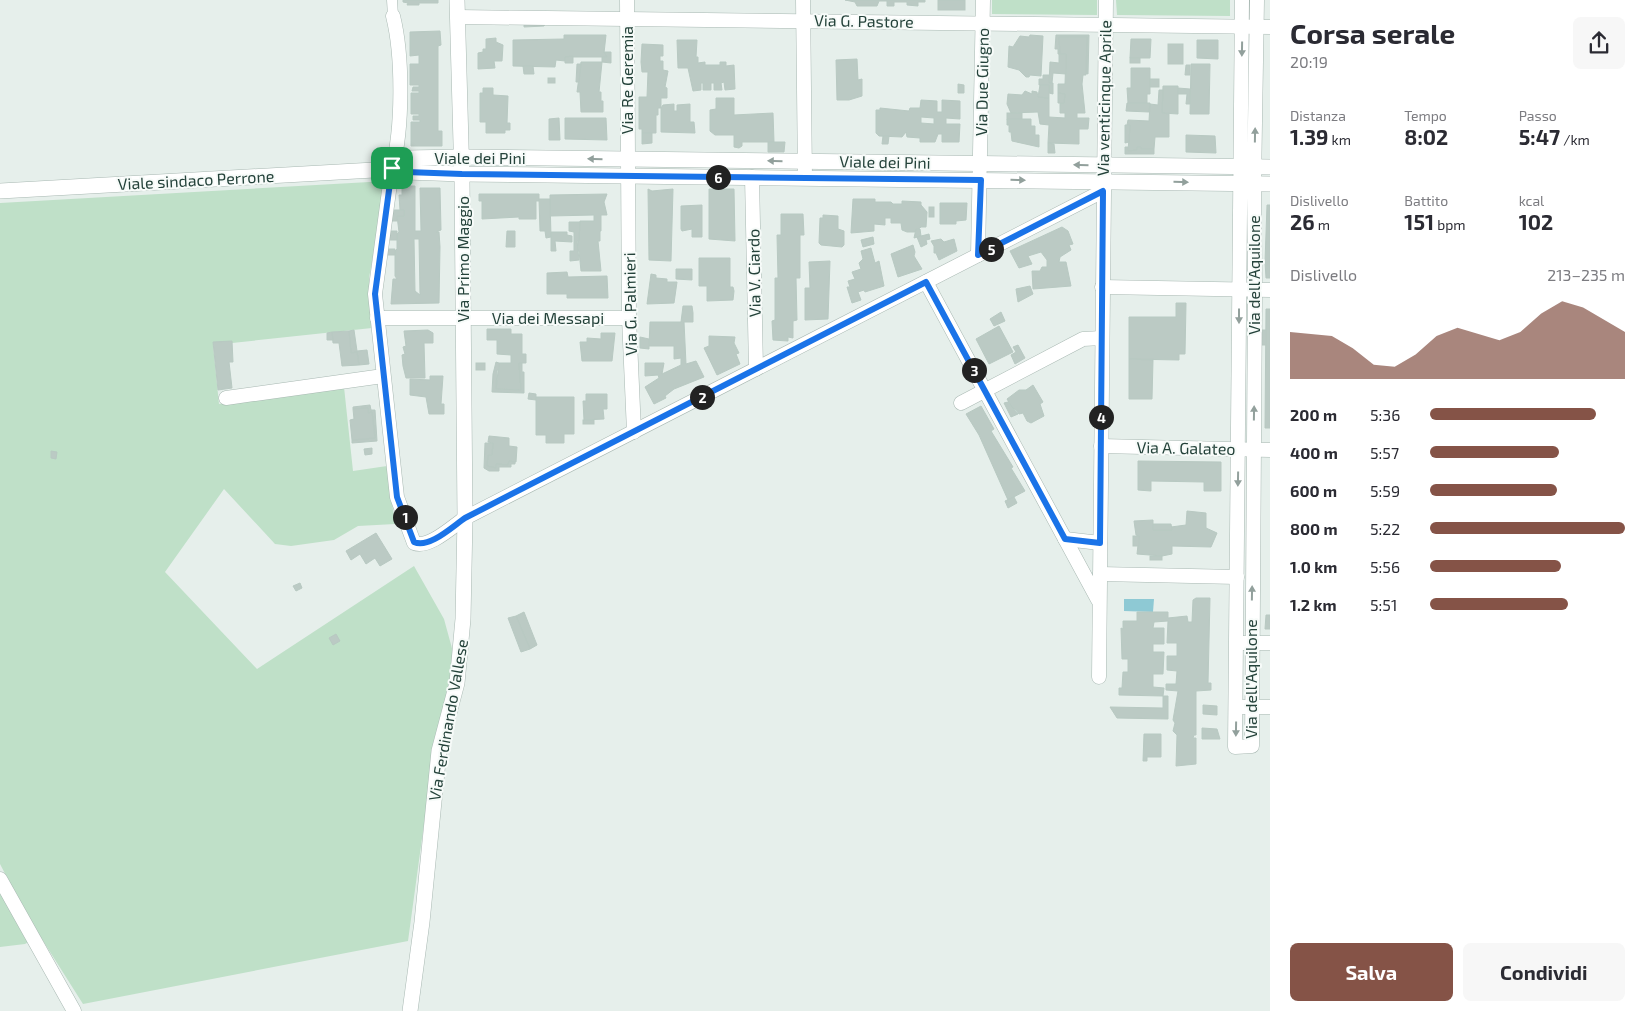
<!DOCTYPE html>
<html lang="it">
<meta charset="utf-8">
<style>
body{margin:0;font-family:"Exo 2",sans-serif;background:#f7f7f7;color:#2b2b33;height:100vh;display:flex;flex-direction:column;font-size:19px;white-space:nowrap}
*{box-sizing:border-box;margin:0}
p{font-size:16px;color:#7c7c81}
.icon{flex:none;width:28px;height:28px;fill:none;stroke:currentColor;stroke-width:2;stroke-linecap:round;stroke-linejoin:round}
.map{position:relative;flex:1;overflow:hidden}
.drawer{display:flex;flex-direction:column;background:#fff;width:375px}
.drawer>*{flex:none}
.pin{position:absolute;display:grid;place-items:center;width:42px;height:42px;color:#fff;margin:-21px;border-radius:10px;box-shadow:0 2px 8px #0006}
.km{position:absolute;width:25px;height:25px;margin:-12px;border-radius:50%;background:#222;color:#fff;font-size:14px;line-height:25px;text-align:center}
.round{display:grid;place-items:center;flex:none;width:52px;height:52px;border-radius:8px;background:#f7f7f7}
.headline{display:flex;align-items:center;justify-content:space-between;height:85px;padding:0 20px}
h1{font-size:28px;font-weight:700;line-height:38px}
.metrics{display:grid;grid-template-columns:repeat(3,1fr);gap:8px;height:85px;padding:5px 20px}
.metrics div{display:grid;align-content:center}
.metrics b{font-size:21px;font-weight:700}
.metrics small{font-size:14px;font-weight:400}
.metrics p{font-size:14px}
.chart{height:140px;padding:10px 20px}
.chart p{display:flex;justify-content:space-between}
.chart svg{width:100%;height:90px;margin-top:5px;fill:#855347;opacity:.7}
.button{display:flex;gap:10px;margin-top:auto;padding:10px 20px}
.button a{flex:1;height:58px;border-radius:8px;background:#855347;color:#fff;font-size:20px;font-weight:700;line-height:58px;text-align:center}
.button a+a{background:#f7f7f7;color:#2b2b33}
ul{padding:0 20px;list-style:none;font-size:16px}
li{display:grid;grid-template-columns:80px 60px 1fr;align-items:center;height:38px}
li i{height:12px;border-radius:6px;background:#855347}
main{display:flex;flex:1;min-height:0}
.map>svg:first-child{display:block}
.green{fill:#bfe0c8}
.water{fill:#8ec9d4}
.building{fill:#bbcac4;stroke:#b8c9c2;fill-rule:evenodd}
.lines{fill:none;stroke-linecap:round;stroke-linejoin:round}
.pedestrian-casing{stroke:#a8b8b2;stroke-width:11}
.minor-casing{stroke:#a8b8b2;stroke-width:15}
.tertiary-casing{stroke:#a8b8b2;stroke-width:16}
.pedestrian{stroke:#fff;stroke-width:10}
.minor{stroke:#fff;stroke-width:14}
.tertiary{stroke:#fff;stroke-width:15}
.oneway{fill:#92a09c}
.route-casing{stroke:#fff;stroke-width:10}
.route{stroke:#1a73e8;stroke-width:6}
.labels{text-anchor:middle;stroke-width:4;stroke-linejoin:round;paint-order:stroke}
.street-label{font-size:16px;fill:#24423a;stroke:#f7fbf9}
</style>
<main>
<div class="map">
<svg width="1270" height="1011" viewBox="0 0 1270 1011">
<rect width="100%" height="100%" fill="#e6efeb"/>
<!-- green -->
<g class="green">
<path d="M992 0H1097V15L992 14Z"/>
<path d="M1116 0H1230V16L1117 15Z"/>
<path d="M387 181 369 278 372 328 213 345 219 404 344 387 353 471 387 466 395 524 358 526 334 540 291 546 275 544 224 489 165 572 257 669 414 566 444 619 453 652 448 691 436 736 408 941 83 1004 26 914 0 864V203Z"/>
<path d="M0 892 30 941 25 944 0 947Z"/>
</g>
<!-- water -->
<path class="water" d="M1124 599H1154L1153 612 1124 611Z"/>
<!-- building -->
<g class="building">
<path d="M403 0H438V3H419V5H407L408 3 403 2Z"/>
<path d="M845 0H925V2H918V6L907 5V2H894V6H887V1H879L877 6H857L855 2Z"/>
<rect x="938" y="0" width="27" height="10"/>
<path d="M524 24H545L544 26 524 27Z"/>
<path d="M440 31 441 45 438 46V131H442V146H411V122H420V120H413V116H419V114H411V93H419V91H412L413 87H419V85H410V64H419V55L410 56V32Z"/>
<path d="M564 35H606L604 53H607V57H565V61L556 60 555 67 513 66V40L564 39Z"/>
<path d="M1030 35 1043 36 1041 76 1030 75 1029 77H1026L1019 70 1008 67 1009 46 1013 47 1020 36 1029 37Z"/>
<path d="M1056 35H1089L1088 74 1085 73 1087 37H1059L1060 54H1058V49H1055Z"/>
<path d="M1059 37H1087L1086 75H1083L1082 84 1085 113H1077V118H1089L1088 129H1079V144L1048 143 1049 125 1040 124 1038 112 1011 113 1007 104 1008 94 1022 95 1025 91 1032 94V91L1037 92 1038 97 1049 98V117L1065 118V113H1060V103H1064L1065 94 1058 93V84H1065L1066 54H1060Z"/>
<path d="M496 38V42L503 45 502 61H494L495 68 478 69V53L483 52V49H486V39Z"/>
<path d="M1131 39H1151L1150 58H1130Z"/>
<path d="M677 40H697L696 57H698V63L705 62V65H720V62H726V66L734 65 735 89 725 90 724 82 721 83 722 90H714V83H711V90H703V83H701V90L693 91 688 68H678Z"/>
<path d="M1197 40H1218V59L1197 58Z"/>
<path d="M642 44 663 45V56H660V61H663V70L668 71 665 87 667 88V98H661V108H658V115H656V133H642V129H639V97H647L648 72H642L641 62Z"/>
<rect x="1168" y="44" width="15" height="20"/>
<path d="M604 52H611V63L602 62V57H607Z"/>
<path d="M1059 54H1066V74L1053 73 1052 83H1049L1050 62 1059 63Z"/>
<path d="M573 56V63H565V57Z"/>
<rect x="1130" y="58" width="10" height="5"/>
<path d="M857 59 858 80 862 79V96L849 100H837L836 60Z"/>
<path d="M581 62H602L599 92H601V101H603V112H581L580 92H577Z"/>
<path d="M577 64H581L579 82H576Z"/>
<path d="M1191 64H1210L1209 114H1190Z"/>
<path d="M1186 65H1190V75H1185Z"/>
<path d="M523 66H533L534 74H524Z"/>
<path d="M1131 68H1150V94H1147V103H1128L1127 88H1131Z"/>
<path d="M1043 75H1049V83H1053V94L1049 93V85H1039V79H1043Z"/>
<rect x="548" y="78" width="7" height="5"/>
<rect x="1150" y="79" width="9" height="8"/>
<path d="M958 84 964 85V93H958Z"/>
<path d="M1040 85H1049V98L1038 97Z"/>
<path d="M1163 86H1178V114L1162 113Z"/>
<path d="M483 88H493V95L508 96 507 123H510V130H505V133H486V122H480V93H483Z"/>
<path d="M1178 88 1190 89V104H1186L1187 94H1178Z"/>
<path d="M1159 90H1163L1162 113 1169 114V137H1155L1154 149H1141V147H1137V150L1128 151 1130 125H1127L1128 120 1149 121 1150 104 1158 105Z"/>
<path d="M1058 93 1065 94 1064 103H1058Z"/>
<path d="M716 98H734V115L773 113 774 142H742V146L739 148 734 147V135H715L710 131V110L716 109Z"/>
<path d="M921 100 937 101V112H942V100L960 101V119L946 118V124H960L959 142H942V134H938L935 142H920V138L907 137 906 132 902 137 879 136 876 133V110H880V108L909 111 910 108H920ZM921 117 934 118V124L921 123Z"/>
<path d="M1127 103H1150L1149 112 1126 111Z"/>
<path d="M674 104V111H677V105L690 104V122H694L695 133 661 132V108L663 105Z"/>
<rect x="1007" y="113" width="15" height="6"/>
<path d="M559 118 560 140H549V119Z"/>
<path d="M565 118H606L607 140 565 139Z"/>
<path d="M1007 119H1031V126H1035V135H1039V147L1012 141 1011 132H1009V125H1007Z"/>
<path d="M1125 125H1130L1129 142 1125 143Z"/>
<path d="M642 133H652V143L642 144Z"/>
<path d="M1186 135 1215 136 1216 153 1186 152Z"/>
<path d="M883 136H889L888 144H882Z"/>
<path d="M768 142H785L784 152H768Z"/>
<path d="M1048 143 1054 144 1055 153H1048Z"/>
<path d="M1125 147H1128V151L1137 150V147H1141V149H1154V154H1125Z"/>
<path d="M402 186H415V231H421L420 188H440L441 230 436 232H439L440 247 439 303 391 304 393 279H397L395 276V251L397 249V234L399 232 397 216H404V210H400L399 195H402ZM414 239H419L420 295 415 291Z"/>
<path d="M648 189 652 191 673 189 671 261 649 260Z"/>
<path d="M709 189H734L735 241 709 239Z"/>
<path d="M479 194H539V201H536V219H519V217L482 219V201H479Z"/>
<path d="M607 194 604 202 607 215H601V231H600V241H598L601 271H581L579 251H577L580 221H594V215L550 216V195Z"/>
<path d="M539 199H550L551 237 546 238 545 231H540Z"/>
<path d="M853 199H875V202H891L893 204H902V201L921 202V205L927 212 926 227H921L915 232H907L902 230 901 223H891V218H885V225L874 224V231L851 233Z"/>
<path d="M940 203H967L966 220 956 221V224H940Z"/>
<path d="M702 205V237H692V229L682 231 681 229V206Z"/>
<path d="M1267 205H1270V278H1266L1265 262Z"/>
<rect x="929" y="207" width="5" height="10"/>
<path d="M393 210H404V216H397V221H392Z"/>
<path d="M781 214H803L804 235H800V278H796L797 320 793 321V338L788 337V341L773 340 772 321 775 320V278H778L777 235H781Z"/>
<path d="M823 215 838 216V229L844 231V245L842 247 821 245 819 243 820 218H823Z"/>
<path d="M569 222H580L579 241H577L579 260 570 261V251H574V232L569 231Z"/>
<path d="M1062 227 1068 231 1073 244 1069 245 1071 250 1060 257 1059 262H1066L1071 286 1033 289 1032 271H1040L1042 267H1047V260L1041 252 1028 256 1032 264 1019 268 1010 251Z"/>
<path d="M916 229H920L921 236 914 238Z"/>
<path d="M390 231H397V240H389Z"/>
<path d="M507 231H515V247H506Z"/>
<path d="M551 232H567V235L572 236V242L555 241 556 251H551Z"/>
<path d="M929 234 930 239 926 240 927 244 921 247 917 237Z"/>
<path d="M873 237 874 244 863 247 861 240Z"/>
<path d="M941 239 944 242 954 239 957 251 939 260 936 253H934V246L931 241Z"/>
<path d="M913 245 915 252 914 256 922 269 898 277 891 254Z"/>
<path d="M871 248 875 263 879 261 884 286 865 292 864 290 858 292 861 300 852 303 847 287H850L848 281 855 279 852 272 861 269 859 263 863 259 861 251Z"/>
<path d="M388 249H395V255H387Z"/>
<path d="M699 258H730V287H733L734 291 733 300 707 301V286H699Z"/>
<path d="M830 261 828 319 805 320V288H810L809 262Z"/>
<path d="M676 269H692V280L676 279Z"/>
<path d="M567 272 568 277 607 276 608 298H567V294H547V273Z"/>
<path d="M651 274 656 275V278L667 279V282H677L674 303 647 304Z"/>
<path d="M1030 286 1033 294 1018 302 1016 289Z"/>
<path d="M1176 303H1186L1185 354H1179V360L1129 359V317H1176Z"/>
<path d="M683 306H692L693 313V322H684L686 364 696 361 704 377 674 389 665 396 666 398 654 404 645 387 659 378 658 375 645 376V363H664L662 374 681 365V358L674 359V346H649L650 322H681Z"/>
<path d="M1266 309H1270V428H1265Z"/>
<path d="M1001 312 1005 321 994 326 990 319Z"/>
<path d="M999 326 1013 352 989 364 976 339Z"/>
<path d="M487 329H511V334H522V354H526V363H519L521 390 496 389 499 363H511V355L497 354V340H487Z"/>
<path d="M354 330 357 351 367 350 369 364 359 365 357 352 351 353 349 331Z"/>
<path d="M428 330 433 333V343H424L425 378H406L403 366 402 355 405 354 403 347 406 346 404 331Z"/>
<rect x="1260" y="330" width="6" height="15"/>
<path d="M349 331 351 353 357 352 359 365 342 366 339 343H333L332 332Z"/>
<path d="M332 332 333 340H327V333Z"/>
<path d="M601 333H615L612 361H582L580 342H587V338L601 339Z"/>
<path d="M709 336 735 337 734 343 739 353 736 354 740 364 717 375 704 348 709 346Z"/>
<path d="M640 337 649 339V349L640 348Z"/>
<path d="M232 341 233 362H229L232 388 218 390 213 342Z"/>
<path d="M1018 345 1025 358 1015 364 1011 355 1016 352 1013 347Z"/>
<path d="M1129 359 1153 360 1152 399H1129Z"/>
<path d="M496 362 499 363V370H497L496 389 521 390 519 363H522V372H524V393L492 392 493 374Z"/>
<rect x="476" y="363" width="9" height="7"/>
<path d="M430 376H443L441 404H444V414H429L426 397 410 395V379L430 380Z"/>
<path d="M1033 385 1043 402 1040 404 1044 416 1031 423 1027 421 1023 413 1019 414 1015 409H1013L1007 399 1019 390H1026Z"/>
<path d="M529 393 536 394V400L528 399Z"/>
<path d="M586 394H607V409H603L604 419 584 420 583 401H586Z"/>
<path d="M536 397H574V434H564V443H546V435H536Z"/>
<path d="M1008 402 1018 414 1011 417 1004 403Z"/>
<path d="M370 405 371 410H375L377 441 352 443V440L375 438 372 412 368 413V408L353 409V407Z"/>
<path d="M981 406 994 429 991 431 1013 467 1011 468 1025 491 1008 500 979 435 966 414Z"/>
<path d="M368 408V413L372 412 375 438 352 440 350 420 354 419 353 409Z"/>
<rect x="583" y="420" width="11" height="4"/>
<path d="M489 436 509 438V446L517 447 516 462 509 461 508 465 496 464V468L487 466 488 455H492L493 443 488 442Z"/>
<path d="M485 443H493L492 455H488L487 466 496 468V464L508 465 509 461 515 462V464H511V467H499V471H489L484 468Z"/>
<path d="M372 448V454L365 455 364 449Z"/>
<path d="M51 451 57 452 56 459 51 458Z"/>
<path d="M1138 461 1221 462V491H1204V482L1151 481V491L1138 490Z"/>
<path d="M1014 497 1017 503 1008 508 1005 501Z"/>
<path d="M1187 511 1206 513V528L1217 533 1211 547 1172 546V554L1162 556 1137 554 1139 536 1136 535 1134 521 1153 520V530H1172L1171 527 1186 525Z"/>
<path d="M1153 524H1171L1172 530H1153Z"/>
<path d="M376 533 392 559 380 566 375 558 366 564 360 554 351 560 346 551Z"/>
<rect x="1133" y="536" width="6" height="10"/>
<rect x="1150" y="556" width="12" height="4"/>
<path d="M300 583 302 588 296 591 293 586Z"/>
<path d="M1196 598H1210L1208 683H1211V690L1196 691V735H1194L1193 738H1196V764L1176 766 1177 735 1173 731 1175 723 1173 720 1178 691 1166 690V684H1176L1177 671 1167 670V656H1177V643H1167L1168 621 1154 622 1153 628H1164V644H1153V652H1164L1163 674H1153V687L1164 688 1163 696 1119 695V688H1122L1123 672H1128V659H1122L1121 628 1123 629V621H1137V612H1168V618L1187 616 1188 622H1192L1193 600Z"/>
<path d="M524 612 537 645 530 649 516 616Z"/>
<path d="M1266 615H1270V629H1265Z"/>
<path d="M516 616 530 649 521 652 508 618Z"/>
<path d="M336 634 340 641 333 645 329 638Z"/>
<path d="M1163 696H1168V719L1117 718 1110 707 1163 708Z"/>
<path d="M1203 705 1217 706V715L1203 714Z"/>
<path d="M1202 728 1217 729 1220 739H1202Z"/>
<path d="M1144 734H1161V757H1147V761H1143Z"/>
</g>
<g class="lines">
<defs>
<path id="pedestrian" d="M392 0 393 16"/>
<g id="minor">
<path d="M627 0 629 318 634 432"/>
<path d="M803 0 805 178"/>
<path d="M1242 0 1235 747 1252 746 1255 290 1254 184 1257 0"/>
<path d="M393 16C403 56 403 129 392 169L375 294 397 497 414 543C429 549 453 526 465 518L1103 191"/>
<path d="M458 17 1270 27"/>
<path d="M752 177 756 369"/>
<path d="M978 255 983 0"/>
<path d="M926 282 1098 600"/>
<path d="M1102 287 1270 290"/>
<path d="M377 318H629"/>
<path d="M226 398 383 376"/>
<path d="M961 403 1083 339 1102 338"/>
<path d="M1101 446 1270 450"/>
<path d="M1065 539 1100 543"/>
<path d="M1100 574 1237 577"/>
<path d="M1242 643H1270"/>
<path d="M1099 677 1106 0"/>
<path d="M1242 707H1270"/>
<path d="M0 879 74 1011"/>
</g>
<g id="tertiary">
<path d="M392 169 406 158 461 157 1270 167"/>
<path d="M0 191 392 169 406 172 462 174 1270 184"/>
<path d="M410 1011 422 922 439 751 457 683 463 619 465 518 462 180 457 0"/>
</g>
</defs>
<!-- pedestrian casing -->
<use href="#pedestrian" class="pedestrian-casing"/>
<!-- minor casing -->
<use href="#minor" class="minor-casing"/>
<!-- tertiary casing -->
<use href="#tertiary" class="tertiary-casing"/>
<!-- pedestrian -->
<use href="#pedestrian" class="pedestrian"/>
<!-- minor -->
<use href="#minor" class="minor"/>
<!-- tertiary -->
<use href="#tertiary" class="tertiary"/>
</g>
<!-- one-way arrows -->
<defs><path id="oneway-solid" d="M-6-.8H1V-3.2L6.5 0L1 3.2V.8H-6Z" transform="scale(1.25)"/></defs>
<g class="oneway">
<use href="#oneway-solid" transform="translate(1242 49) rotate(91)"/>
<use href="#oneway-solid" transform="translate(1255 135) rotate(-89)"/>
<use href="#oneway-solid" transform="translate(595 159) rotate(-179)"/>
<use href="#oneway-solid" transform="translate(775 161) rotate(-179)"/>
<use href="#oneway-solid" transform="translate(1081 165) rotate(-179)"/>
<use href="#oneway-solid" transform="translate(1018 180) rotate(1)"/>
<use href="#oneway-solid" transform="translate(1181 182) rotate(1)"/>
<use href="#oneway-solid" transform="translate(1239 316) rotate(90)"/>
<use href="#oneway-solid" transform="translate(1254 413) rotate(-89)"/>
<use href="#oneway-solid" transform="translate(1238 479) rotate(91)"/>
<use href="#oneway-solid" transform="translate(1252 593) rotate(-89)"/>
<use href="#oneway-solid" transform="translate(1236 729) rotate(91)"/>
</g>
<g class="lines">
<defs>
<path id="route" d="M392 168 406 172 462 174 981 180 978 255 1103 191 1100 543 1065 539 926 282 465 518C453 526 429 549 414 542L397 497 375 294Z"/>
</defs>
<!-- route casing -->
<use href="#route" class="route-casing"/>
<!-- route -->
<use href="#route" class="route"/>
</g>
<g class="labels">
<!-- street labels -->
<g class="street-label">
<text transform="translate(864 21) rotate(1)" y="6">Via G. Pastore</text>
<text transform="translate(627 80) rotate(-90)" y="6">Via Re Geremia</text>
<text transform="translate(982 82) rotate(-89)" y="6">Via Due Giugno</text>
<text transform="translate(1104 98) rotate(-89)" y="6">Via venticinque Aprile</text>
<text x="480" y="164">Viale dei Pini</text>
<text transform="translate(885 162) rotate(1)" y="6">Viale dei Pini</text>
<text transform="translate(196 180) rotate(-3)" y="6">Viale sindaco Perrone</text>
<text transform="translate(463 259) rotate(-90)" y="6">Via Primo Maggio</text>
<text transform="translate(754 273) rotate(-91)" y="6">Via V. Ciardo</text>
<text transform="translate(1254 275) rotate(-90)" y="6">Via dell'Aquilone</text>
<text transform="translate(630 304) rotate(-91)" y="6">Via G. Palmieri</text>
<text x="548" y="324">Via dei Messapi</text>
<text transform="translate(1186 448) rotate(1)" y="6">Via A. Galateo</text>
<text transform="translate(1251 679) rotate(-90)" y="6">Via dell'Aquilone</text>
<text transform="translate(448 720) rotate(-80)" y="6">Via Ferdinando Vallese</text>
</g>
</g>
</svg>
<div class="pin" style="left:392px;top:168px;background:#1e9e55"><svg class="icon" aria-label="arrive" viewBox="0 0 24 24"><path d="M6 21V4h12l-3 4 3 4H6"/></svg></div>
<b class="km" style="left:405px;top:517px">1</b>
<b class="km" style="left:702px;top:397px">2</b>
<b class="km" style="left:974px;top:370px">3</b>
<b class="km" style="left:1101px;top:417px">4</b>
<b class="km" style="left:991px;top:249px">5</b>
<b class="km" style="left:718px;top:177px">6</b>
</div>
<section class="drawer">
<div class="headline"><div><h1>Corsa serale</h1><p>20:19</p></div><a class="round"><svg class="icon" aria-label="share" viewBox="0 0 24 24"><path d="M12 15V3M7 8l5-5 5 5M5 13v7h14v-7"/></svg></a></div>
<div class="metrics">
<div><p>Distanza</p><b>1.39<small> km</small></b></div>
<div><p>Tempo</p><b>8:02</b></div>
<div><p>Passo</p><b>5:47<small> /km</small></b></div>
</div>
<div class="metrics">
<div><p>Dislivello</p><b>26<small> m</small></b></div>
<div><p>Battito</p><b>151<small> bpm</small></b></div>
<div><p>kcal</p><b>102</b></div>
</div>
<div class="chart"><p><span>Dislivello</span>213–235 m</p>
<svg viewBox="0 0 160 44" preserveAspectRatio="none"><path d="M0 44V21L10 22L20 23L30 29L40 37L50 38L60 32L70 23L80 19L90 22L100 25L110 21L120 12L130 6L140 9L150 15L160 21V44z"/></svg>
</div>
<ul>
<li><b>200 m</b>5:36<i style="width:85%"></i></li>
<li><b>400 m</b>5:57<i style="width:66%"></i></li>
<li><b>600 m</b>5:59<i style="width:65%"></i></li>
<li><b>800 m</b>5:22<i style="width:100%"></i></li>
<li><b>1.0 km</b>5:56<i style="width:67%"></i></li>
<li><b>1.2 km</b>5:51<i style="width:71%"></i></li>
</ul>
<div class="button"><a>Salva</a><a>Condividi</a></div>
</section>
</main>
